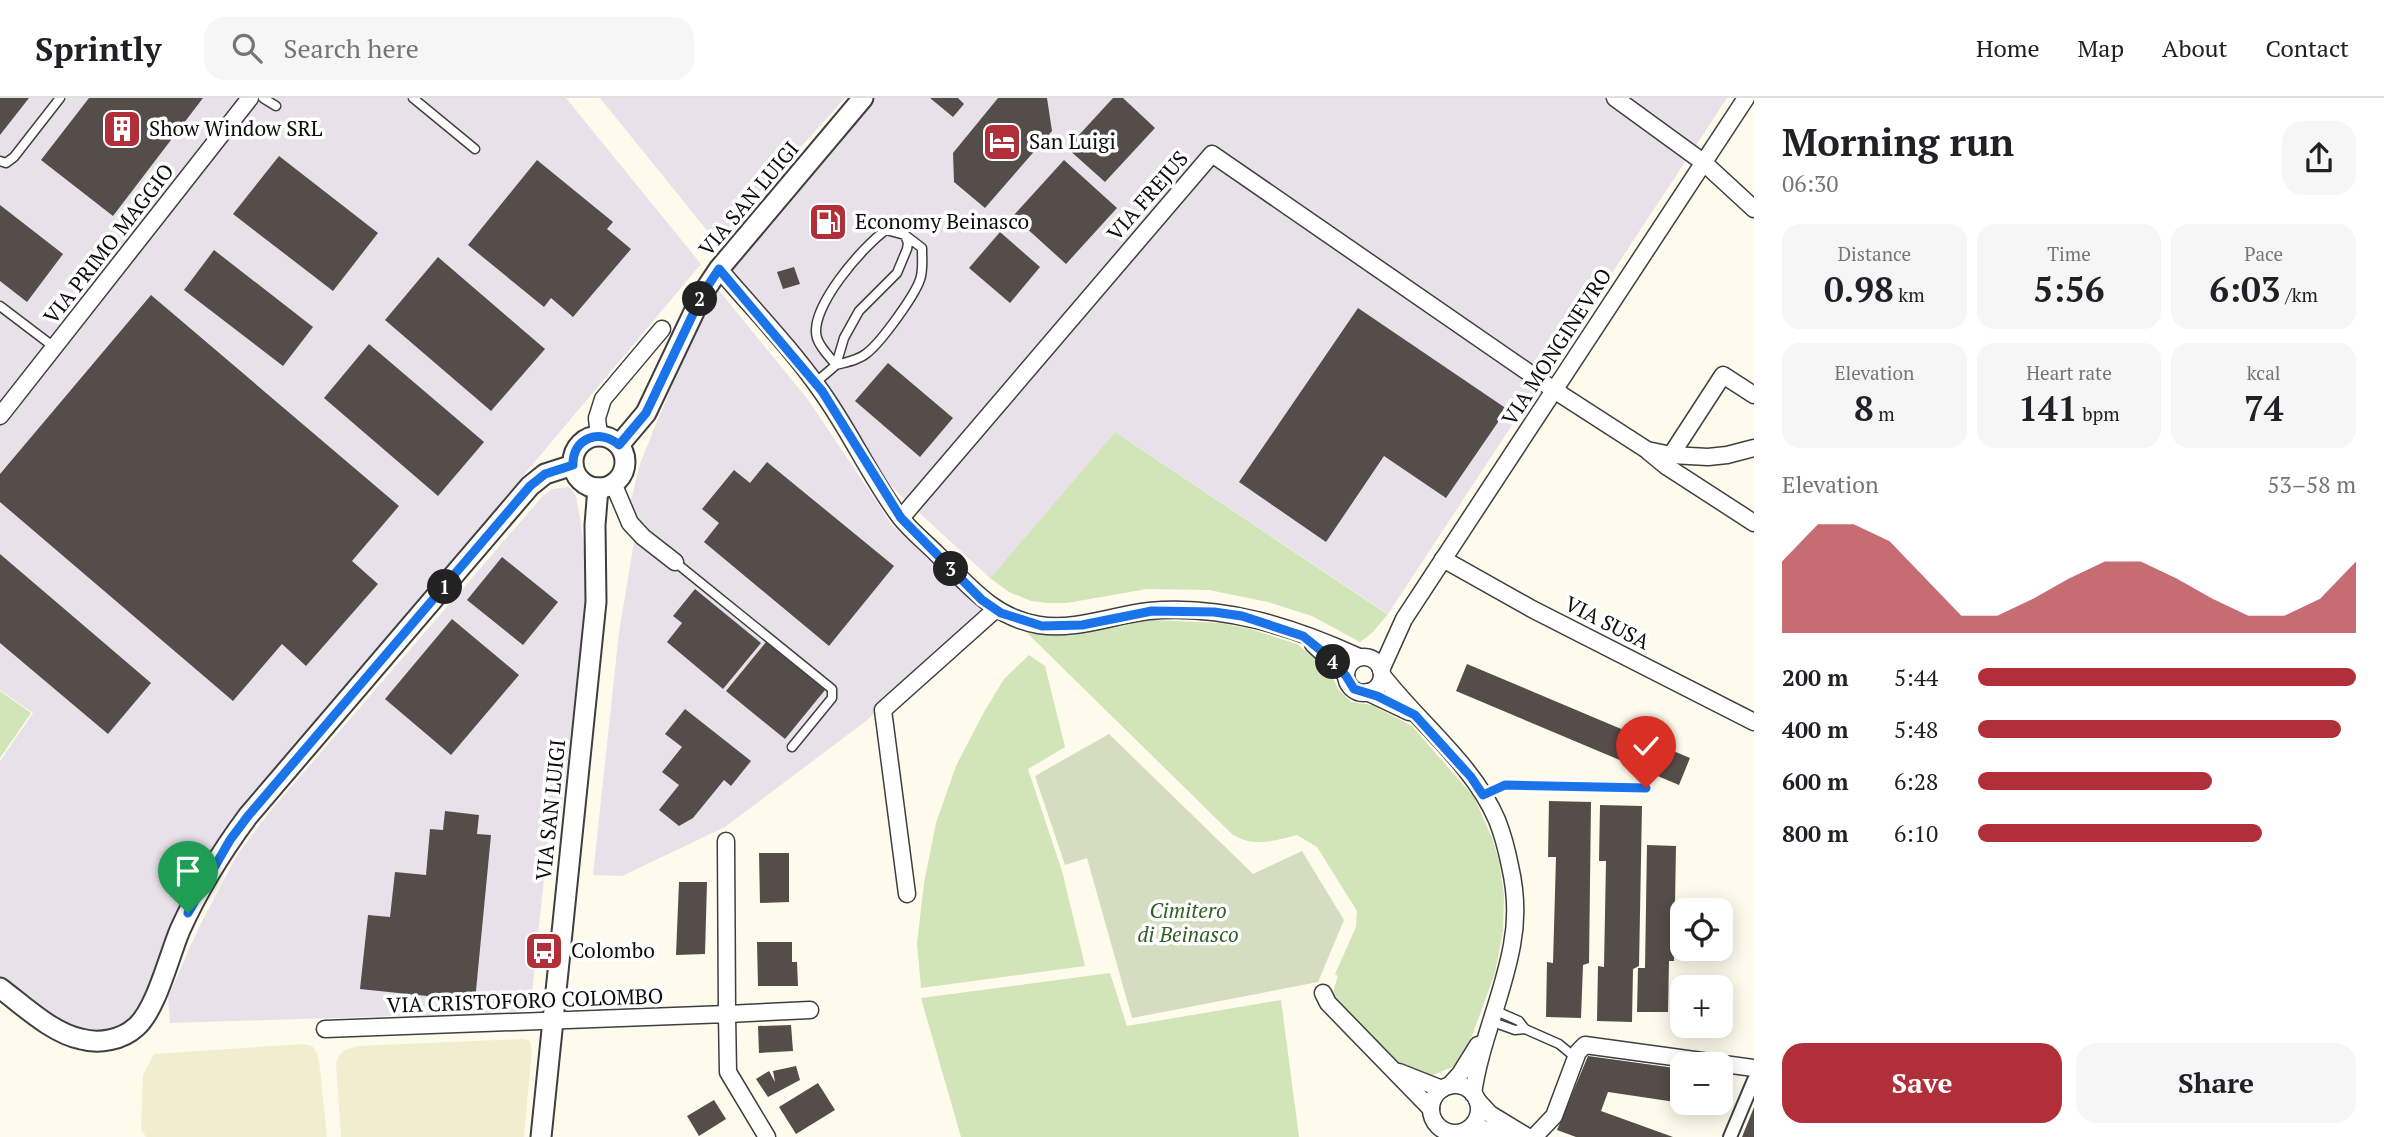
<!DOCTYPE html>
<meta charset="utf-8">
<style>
body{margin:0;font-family:"PT Serif",serif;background:#f6f6f6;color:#202124;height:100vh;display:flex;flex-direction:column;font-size:26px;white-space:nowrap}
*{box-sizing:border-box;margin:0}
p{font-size:23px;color:#757577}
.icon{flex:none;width:38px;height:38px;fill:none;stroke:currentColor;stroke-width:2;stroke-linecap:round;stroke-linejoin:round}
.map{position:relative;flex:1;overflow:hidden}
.details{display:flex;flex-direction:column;background:#fff;width:630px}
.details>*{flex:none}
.fabs{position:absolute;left:1670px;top:800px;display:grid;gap:14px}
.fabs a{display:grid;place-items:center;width:63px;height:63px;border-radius:14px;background:#fff;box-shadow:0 4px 18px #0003;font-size:35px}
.pin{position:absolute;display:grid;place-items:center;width:60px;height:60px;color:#fff;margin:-72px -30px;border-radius:50% 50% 50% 0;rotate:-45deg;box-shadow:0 0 7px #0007}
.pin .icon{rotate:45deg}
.km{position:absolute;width:35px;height:35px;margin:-18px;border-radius:50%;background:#222;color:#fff;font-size:19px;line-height:35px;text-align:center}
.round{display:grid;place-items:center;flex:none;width:74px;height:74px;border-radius:21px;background:#f6f6f6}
.head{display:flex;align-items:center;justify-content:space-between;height:119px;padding:0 28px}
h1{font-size:38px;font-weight:700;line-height:52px}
.stats{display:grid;grid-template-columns:repeat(3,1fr);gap:10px;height:119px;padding:7px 28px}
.stats div{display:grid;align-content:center;border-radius:18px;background:#f6f6f6;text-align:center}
.stats b{font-size:35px;font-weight:700}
.stats small{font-size:19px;font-weight:400}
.stats p{font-size:19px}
.chart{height:196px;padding:14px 28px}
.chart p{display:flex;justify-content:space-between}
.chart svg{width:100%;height:126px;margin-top:7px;fill:#b12f38;opacity:.7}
.button{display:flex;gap:14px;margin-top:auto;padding:14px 28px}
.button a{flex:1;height:80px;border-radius:21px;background:#b12f38;color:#fff;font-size:28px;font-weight:700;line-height:80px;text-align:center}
.button a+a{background:#f6f6f6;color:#202124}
ul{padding:0 28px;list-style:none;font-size:23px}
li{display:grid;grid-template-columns:112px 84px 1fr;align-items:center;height:52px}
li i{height:18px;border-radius:9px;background:#b12f38}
header{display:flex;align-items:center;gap:42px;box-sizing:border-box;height:98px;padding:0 35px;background:#fff;border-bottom:2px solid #e0e0e0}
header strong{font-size:33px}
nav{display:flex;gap:38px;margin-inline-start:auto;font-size:24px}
.search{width:490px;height:63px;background:#f6f6f6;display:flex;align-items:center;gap:18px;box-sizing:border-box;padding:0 24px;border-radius:21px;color:#757577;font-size:26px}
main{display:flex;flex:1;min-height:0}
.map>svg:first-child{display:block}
.industrial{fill:#e9e1ea}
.farmland{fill:#f1eecf}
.green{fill:#d1e5b9}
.cemetery{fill:#d4ddc0}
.building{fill:#544d49}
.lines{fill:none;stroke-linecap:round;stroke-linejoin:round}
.service-casing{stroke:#3f3f3f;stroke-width:11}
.pedestrian-casing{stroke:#3f3f3f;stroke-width:16}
.minor-casing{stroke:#3f3f3f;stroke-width:19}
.tertiary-casing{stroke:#3f3f3f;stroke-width:23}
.service{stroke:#fff;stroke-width:8}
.pedestrian{stroke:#fff;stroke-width:12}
.minor{stroke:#fff;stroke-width:16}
.tertiary{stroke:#fff;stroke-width:19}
.route-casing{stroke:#fff;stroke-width:14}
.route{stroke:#1a73e8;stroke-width:9}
.labels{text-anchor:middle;stroke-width:7;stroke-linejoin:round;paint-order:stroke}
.poi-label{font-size:21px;fill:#0c0c0c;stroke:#fff;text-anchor:start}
.street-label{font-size:21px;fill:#0c0c0c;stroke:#fff}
.park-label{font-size:21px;font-style:italic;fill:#305e22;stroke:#fff}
</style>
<header>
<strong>Sprintly</strong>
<div class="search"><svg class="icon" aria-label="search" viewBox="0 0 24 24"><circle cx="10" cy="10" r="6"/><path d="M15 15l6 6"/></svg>Search here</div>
<nav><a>Home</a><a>Map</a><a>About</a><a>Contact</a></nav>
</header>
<main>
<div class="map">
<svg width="1754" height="1039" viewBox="0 0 1754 1039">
<rect width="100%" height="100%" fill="#fefaec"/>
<!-- industrial -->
<g class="industrial">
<path d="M0 0H566L701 166 254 698 141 914 131 927 99 937 61 926 0 882V663L33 615 0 592Z"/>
<path d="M600 0H845L759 95 718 146Z"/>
<path d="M874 0H1727L1388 516 1115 334 990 480 900 397 888 384 826 288 777 224 730 170Z"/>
<path d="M717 190 809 303 892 427 987 515 866 623 725 729 622 778 593 777 619 534 638 420 633 416 631 402 640 366 654 331 696 231Z"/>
<path d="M568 389 572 391 576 398 581 426 587 478 586 503 561 717 550 723 531 905 522 914 170 925 168 899 199 829 237 757 271 712 542 399 552 391Z"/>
</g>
<!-- farmland -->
<g class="farmland">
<path d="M524 941 530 943 532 951 524 1039H341L336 966 339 958 345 952 358 948Z"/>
<path d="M304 946 312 948 316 953 319 962 327 1039H146L141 1031 143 977 154 956Z"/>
</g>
<!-- green -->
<g class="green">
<path d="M1115 334 1387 516H1388L1372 535 1360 544 1312 518 1268 504 1209 492 1147 491 1067 505H1048L1031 503 1009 494 990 480Z"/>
<path d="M1152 522 1221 525 1250 531 1297 546 1330 573 1338 591 1351 604 1372 607 1412 628 1474 699 1492 740 1499 763 1504 797 1503 833 1495 875 1472 938 1455 968 1430 978 1397 963 1337 904 1333 894 1338 878 1335 876 1356 829 1357 813 1317 749 1297 737C1274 743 1253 750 1232 736L1026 534 1069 538Z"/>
<path d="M1029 557 1045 568 1065 649 1028 671 1062 773 1085 868 921 890 917 845 924 785 936 725 956 668 984 614 1004 581Z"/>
<path d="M0 593 31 615 0 660Z"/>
<path d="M1110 875 1127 928 1281 902 1299 1039H961L921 900Z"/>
</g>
<!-- cemetery -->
<path class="cemetery" d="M1109 636 1253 776 1302 753 1344 822 1318 884 1132 920 1087 760 1065 767 1035 678Z"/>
<!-- building -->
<g class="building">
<path d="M0 0H29L0 37Z"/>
<path d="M89 0H203L113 118 41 62Z"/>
<path d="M930 0H958L964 6 953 19Z"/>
<path d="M998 0H1047L1052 33 985 110 954 84 953 55Z"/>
<path d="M1113 0H1123L1155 30 1105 84 1067 50Z"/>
<path d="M279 58 378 135 333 193 233 116Z"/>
<path d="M537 62 613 124 607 131 631 151 573 219 551 200 544 209 468 147Z"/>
<path d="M1064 62 1117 110 1066 166 1013 118Z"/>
<path d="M0 107 63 156 27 204 0 183Z"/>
<path d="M1000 134 1040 169 1010 205 969 170Z"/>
<path d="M214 152 313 229 283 268 184 192Z"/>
<path d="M438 159 545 251 491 313 385 222Z"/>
<path d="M794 169 800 186 783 191 777 174Z"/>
<path d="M151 197 399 408 352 463 378 486 306 568 282 546 233 603 0 404V376Z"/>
<path d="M1358 210 1507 311 1446 400 1384 358 1326 444 1239 384Z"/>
<path d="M369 246 484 344 438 398 324 300Z"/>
<path d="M888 265 953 320 920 359 855 303Z"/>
<path d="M767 364 894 468 829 548 704 444 719 425 702 411 734 372 750 385Z"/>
<path d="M0 456 151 585 108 636 0 545Z"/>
<path d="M502 459 558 504 523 547 467 502Z"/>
<path d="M695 491 761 545 723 591 667 544 682 525 673 518Z"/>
<path d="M452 521 519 577 451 657 385 601Z"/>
<path d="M766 544 825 592 785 641 726 593Z"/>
<path d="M1467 566 1690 660 1679 687 1456 593Z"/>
<path d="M685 611 751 663 731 688 724 682 693 720 679 728 659 712 679 687 662 674 682 649 665 636Z"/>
<path d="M1549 703 1591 704 1589 865 1583 867 1581 920 1546 919 1547 864 1553 865 1556 759H1548Z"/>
<path d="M1600 707 1642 708 1639 868 1633 871 1632 924 1597 923 1598 868 1604 869 1606 763H1599Z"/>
<path d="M445 713 479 717 477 736 491 737 475 903 360 891 368 817 390 819 395 774 426 777 430 731 443 732Z"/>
<path d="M1647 747 1676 748 1674 863H1669L1668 914H1637L1638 870H1645Z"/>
<path d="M759 755H789V804L760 805Z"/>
<path d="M679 784H707L705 856 676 857Z"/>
<path d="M757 844H792V864H797L798 888H758Z"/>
<path d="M791 927 793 953 759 955 758 928Z"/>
<path d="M1588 958 1682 971V1005L1608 994 1601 1013 1673 1039H1576L1557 1032Z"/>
<path d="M796 968 800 982 768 999 756 981 769 973 775 984 773 973Z"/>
<path d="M1720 976 1728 977 1722 1011 1689 1006 1720 1004Z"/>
<path d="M818 985 835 1012 796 1036 779 1009Z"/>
<path d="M714 1002 726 1021 699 1038 687 1018Z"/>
<path d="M1754 1009V1039H1742Z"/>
</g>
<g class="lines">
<defs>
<g id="service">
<path d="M263 0 276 8"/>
<path d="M413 0 475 51"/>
<path d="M0 63 6 65 14 59 60 0"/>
<path d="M0 208 54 249"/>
<path d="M815 285 836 267 844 240 859 213 897 175 907 151 908 145 905 137 886 132C863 148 808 211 817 240 820 250 830 259 836 267 847 264 859 262 867 255 881 244 918 194 921 178 923 169 922 159 922 150L905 137"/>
<path d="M675 464 832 591V600L792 649"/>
<path d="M1483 697 1505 687 1646 689"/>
<path d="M1494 912 1519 923 1525 931 1559 946 1576 960"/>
<path d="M1490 923 1515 932 1525 931"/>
</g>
<path id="pedestrian" d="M1730 1039 1754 982"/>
<g id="minor">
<path d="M1615 0 1703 64 1754 111"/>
<path d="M719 171C753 211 791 250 821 293 850 333 870 379 900 419 910 432 925 444 937 456 968 487 994 520 1039 527 1076 533 1113 517 1149 513 1222 506 1294 529 1359 559"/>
<path d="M0 318 250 0"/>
<path d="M599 338 597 320 603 301 662 231"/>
<path d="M1649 354 1666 368 1754 425"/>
<path d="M1671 357 1723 277 1754 297"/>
<path d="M613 385 630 425 643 439 675 464"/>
<path d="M901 420 1212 56 1554 292 1647 352 1671 357 1708 359 1727 357 1754 350"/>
<path d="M1443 461 1532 511 1754 624"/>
<path d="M1313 546 1346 577"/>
<circle cx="1364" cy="577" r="18"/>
<path d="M1381 572 1404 521 1746 0"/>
<path d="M1382 577C1419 625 1473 666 1497 722 1503 737 1507 753 1510 768 1516 794 1517 821 1512 847 1503 898 1480 945 1473 996"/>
<path d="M1367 594 1409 614"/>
<path d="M726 743 727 916 810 912"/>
<path d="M907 796 883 612 996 511"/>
<path d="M1323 895 1328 905 1431 1011"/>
<path d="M325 931 727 916 728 974 767 1039"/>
<path d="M1399 974 1442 991"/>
<circle cx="1455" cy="1011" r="24"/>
<path d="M1449 988 1460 976 1478 947"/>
<path d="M1477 1002 1490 1016 1528 1039"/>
<path d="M1466 1033 1483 1031 1514 1036"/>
<path d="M1534 1039 1554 1018 1578 954 1585 947 1754 970"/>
</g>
<g id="tertiary">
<circle cx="599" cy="364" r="26"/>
<path d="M619 347 646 315 703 195 719 171 863 0"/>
<path d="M0 890C24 908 52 935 81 941 99 946 122 942 136 929 156 912 169 858 180 832 198 792 222 753 248 718L530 388 545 376 573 367"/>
<path d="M541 1039 596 504 595 427 598 390"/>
</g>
</defs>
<!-- service casing -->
<use href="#service" class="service-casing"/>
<!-- pedestrian casing -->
<use href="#pedestrian" class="pedestrian-casing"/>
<!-- minor casing -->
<use href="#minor" class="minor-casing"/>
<!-- tertiary casing -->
<use href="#tertiary" class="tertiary-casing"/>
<!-- service -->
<use href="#service" class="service"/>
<!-- pedestrian -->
<use href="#pedestrian" class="pedestrian"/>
<!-- minor -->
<use href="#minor" class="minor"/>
<!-- tertiary -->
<use href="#tertiary" class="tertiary"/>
</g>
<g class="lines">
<defs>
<path id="route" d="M188 815 230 742 248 718 530 388 545 376 573 367C572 340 600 330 619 347L646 315 703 195 719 171 822 293 901 420 982 502 1001 515 1042 528 1082 527 1152 513 1214 514 1242 518 1303 538 1329 559 1346 578 1354 591 1377 598 1415 617 1471 679 1483 697 1505 687 1646 690"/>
</defs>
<!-- route casing -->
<use href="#route" class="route-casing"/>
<!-- route -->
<use href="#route" class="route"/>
</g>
<!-- icons -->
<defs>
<symbol id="building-square" viewBox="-11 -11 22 22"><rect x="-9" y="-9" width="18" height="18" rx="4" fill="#b12f38" stroke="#fff"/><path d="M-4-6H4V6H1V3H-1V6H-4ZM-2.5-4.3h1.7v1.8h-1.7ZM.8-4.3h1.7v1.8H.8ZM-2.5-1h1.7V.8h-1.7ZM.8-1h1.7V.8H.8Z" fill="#fff"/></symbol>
<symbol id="hotel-square" viewBox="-11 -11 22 22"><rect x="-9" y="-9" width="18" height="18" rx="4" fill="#b12f38" stroke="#fff"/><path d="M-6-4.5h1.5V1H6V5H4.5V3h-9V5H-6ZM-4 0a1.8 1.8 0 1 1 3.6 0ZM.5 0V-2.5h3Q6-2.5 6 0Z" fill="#fff"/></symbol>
<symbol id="fuel-square" viewBox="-11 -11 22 22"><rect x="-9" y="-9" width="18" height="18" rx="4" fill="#b12f38" stroke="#fff"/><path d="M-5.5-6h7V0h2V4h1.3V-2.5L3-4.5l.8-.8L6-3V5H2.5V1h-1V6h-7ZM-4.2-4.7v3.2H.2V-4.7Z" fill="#fff"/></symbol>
<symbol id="bus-square" viewBox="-11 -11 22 22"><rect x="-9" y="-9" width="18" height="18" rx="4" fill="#b12f38" stroke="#fff"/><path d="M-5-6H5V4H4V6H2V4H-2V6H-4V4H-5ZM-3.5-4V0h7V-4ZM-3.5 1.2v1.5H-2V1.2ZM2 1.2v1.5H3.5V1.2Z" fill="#fff"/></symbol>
</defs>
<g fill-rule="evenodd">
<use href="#building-square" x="100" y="9" width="44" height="44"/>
<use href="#hotel-square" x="980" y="22" width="44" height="44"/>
<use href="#fuel-square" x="806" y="102" width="44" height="44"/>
<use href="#bus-square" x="522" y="831" width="44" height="44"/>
</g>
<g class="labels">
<!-- poi labels -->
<g class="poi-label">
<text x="149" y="38">Show Window SRL</text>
<text x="1029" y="51">San Luigi</text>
<text x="855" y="131">Economy Beinasco</text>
<text x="571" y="860">Colombo</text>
</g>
<!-- street labels -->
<g class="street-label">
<text transform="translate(1148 98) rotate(-49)" y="7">VIA FREJUS</text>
<text transform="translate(749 101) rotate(-50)" y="7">VIA SAN LUIGI</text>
<text transform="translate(109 146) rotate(-52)" y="7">VIA PRIMO MAGGIO</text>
<text transform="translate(1557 249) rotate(-57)" y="7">VIA MONGINEVRO</text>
<text transform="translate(1607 525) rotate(27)" y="7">VIA SUSA</text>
<text transform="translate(551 712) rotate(-84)" y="7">VIA SAN LUIGI</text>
<text transform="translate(525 903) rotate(-2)" y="7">VIA CRISTOFORO COLOMBO</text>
</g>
<!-- park labels -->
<g class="park-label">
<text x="1188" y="820">Cimitero<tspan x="1188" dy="24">di Beinasco</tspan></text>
</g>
</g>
</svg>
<div class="fabs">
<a><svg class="icon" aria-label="locate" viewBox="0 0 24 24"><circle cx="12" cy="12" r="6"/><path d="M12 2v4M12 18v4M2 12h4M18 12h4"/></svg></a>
<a>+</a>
<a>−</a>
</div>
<div class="pin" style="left:188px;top:815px;background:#1e9e55"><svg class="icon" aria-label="arrive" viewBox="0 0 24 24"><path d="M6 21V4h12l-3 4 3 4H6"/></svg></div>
<div class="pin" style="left:1646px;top:690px;background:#d93025"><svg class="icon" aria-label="check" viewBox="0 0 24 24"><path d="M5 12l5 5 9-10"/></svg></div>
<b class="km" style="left:445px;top:489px">1</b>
<b class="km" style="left:700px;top:201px">2</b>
<b class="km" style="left:951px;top:471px">3</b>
<b class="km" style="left:1333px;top:564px">4</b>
</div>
<section class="details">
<div class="head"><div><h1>Morning run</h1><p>06:30</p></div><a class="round"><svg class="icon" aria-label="share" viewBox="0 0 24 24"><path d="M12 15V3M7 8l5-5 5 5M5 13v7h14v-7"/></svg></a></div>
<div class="stats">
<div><p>Distance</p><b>0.98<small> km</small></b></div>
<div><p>Time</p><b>5:56</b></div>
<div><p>Pace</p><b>6:03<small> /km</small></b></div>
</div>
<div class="stats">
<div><p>Elevation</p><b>8<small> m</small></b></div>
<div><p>Heart rate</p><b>141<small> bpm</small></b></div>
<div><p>kcal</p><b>74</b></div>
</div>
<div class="chart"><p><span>Elevation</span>53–58 m</p>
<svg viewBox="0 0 160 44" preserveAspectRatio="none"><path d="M0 44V19L10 6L20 6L30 12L40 25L50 38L60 38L70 32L80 25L90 19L100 19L110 25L120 32L130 38L140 38L150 32L160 19V44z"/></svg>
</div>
<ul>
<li><b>200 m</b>5:44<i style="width:100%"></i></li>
<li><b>400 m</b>5:48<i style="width:96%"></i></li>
<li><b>600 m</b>6:28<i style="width:62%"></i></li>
<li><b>800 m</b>6:10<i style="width:75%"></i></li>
</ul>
<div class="button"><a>Save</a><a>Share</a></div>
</section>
</main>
